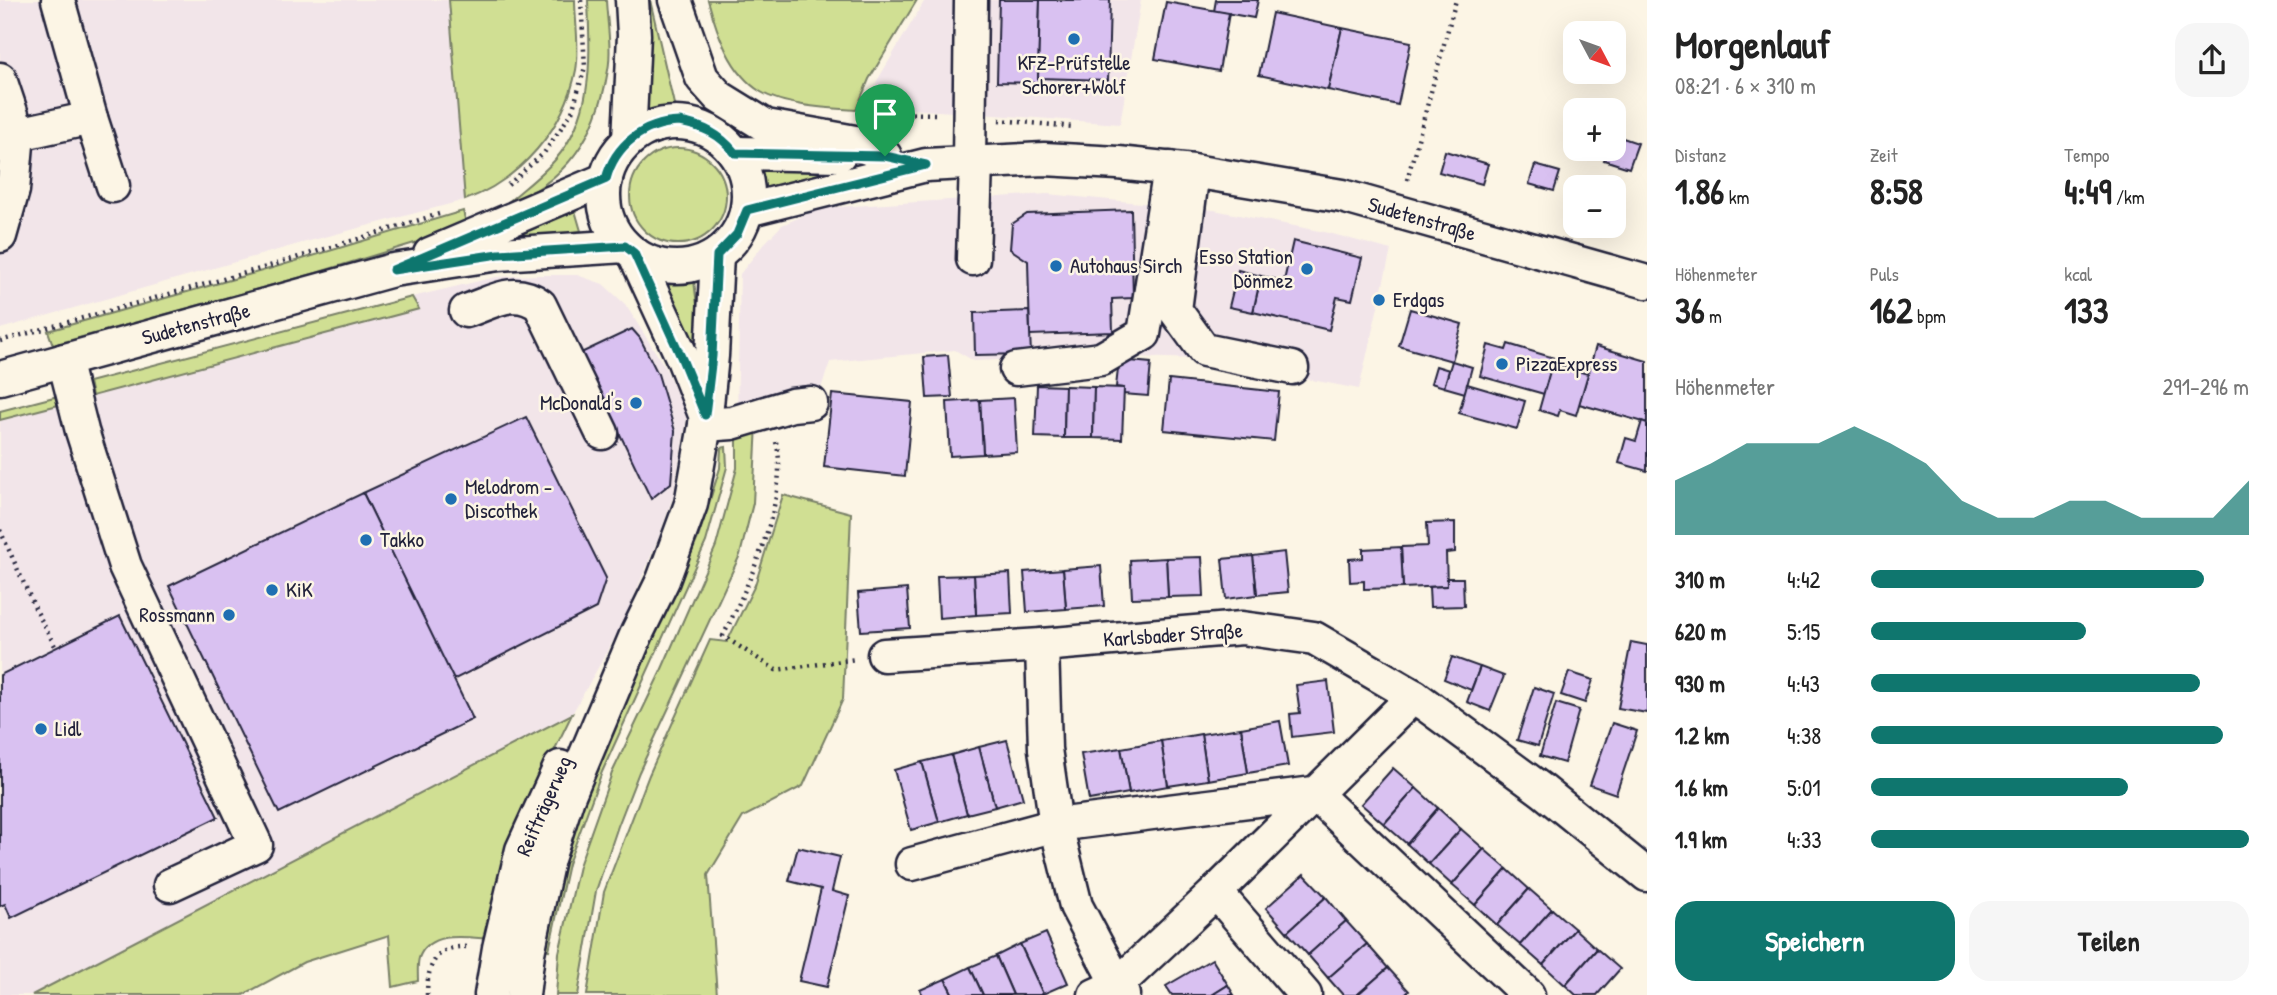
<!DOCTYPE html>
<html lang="de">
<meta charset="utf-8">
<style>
body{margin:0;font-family:"Patrick Hand",sans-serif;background:#f6f6f6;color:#222;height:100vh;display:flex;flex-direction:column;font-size:26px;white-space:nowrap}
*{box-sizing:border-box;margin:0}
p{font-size:23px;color:#767676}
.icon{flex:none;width:38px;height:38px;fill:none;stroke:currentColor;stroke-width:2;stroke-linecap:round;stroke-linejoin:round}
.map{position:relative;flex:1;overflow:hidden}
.sheet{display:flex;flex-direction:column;background:#fff;width:630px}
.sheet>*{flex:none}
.needle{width:46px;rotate:131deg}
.fabs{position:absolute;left:1563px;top:21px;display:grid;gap:14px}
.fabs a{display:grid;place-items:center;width:63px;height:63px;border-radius:14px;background:#fff;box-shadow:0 7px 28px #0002;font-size:35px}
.pin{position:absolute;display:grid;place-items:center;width:60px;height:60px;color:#fff;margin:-72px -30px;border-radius:50% 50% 50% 0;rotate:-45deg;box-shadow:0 0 7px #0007}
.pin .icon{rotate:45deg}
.round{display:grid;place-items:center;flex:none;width:74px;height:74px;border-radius:21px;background:#f6f6f6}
.summary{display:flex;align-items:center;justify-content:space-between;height:119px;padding:0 28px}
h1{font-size:38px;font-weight:700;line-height:52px}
.stats{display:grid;grid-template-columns:repeat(3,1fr);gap:10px;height:119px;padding:7px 28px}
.stats div{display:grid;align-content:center}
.stats b{font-size:35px;font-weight:700}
.stats small{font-size:19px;font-weight:400}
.stats p{font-size:19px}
.chart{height:196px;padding:14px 28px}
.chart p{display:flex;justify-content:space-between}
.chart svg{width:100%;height:126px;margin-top:7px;fill:#0f766e;opacity:.7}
.button{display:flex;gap:14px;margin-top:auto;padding:14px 28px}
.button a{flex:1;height:80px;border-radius:21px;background:#0f766e;color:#fff;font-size:28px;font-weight:700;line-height:80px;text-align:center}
.button a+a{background:#f6f6f6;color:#222}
ul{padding:0 28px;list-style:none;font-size:23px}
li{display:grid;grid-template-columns:112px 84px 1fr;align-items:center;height:52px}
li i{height:18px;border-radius:9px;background:#0f766e}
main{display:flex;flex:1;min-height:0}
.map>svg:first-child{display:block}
.built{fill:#f2e5e9}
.green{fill:#d0df93;stroke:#798067;stroke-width:2}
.building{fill:#d9c1f1;stroke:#22223b;stroke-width:2}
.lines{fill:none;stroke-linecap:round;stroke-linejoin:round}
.minor-casing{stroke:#22223b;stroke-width:37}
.path{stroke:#22223b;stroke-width:4.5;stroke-dasharray:2 5;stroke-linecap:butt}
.minor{stroke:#fcf5e5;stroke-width:32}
.route-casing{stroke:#fff;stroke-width:14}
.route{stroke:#0f766e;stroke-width:9}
.poi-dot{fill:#1f6fb2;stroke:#fcf5e5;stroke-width:2.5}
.labels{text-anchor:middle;stroke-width:5;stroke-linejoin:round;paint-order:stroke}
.poi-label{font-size:21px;fill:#22223b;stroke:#fcf5e5;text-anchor:start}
.street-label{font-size:21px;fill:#22223b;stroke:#fcf5e5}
</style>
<main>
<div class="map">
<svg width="1647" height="995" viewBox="0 0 1647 995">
<rect width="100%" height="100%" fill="#fcf5e5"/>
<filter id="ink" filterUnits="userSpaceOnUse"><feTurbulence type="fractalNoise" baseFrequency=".0143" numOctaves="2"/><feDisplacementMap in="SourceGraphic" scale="14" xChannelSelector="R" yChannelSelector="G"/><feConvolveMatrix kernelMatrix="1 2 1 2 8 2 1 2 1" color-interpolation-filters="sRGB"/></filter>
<g filter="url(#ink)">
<!-- built -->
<g class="built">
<path d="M0 0H449L465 200 302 243 0 329Z"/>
<path d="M925 0H1141L1120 124 868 106 877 81Z"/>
<path d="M1047 194 1214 210 1329 233 1391 250 1359 389 1201 359 1098 356 974 361 955 350 830 362 818 397 737 417 740 274 763 245 782 225 821 208Z"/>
<path d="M538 275H577L603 284 625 304 665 367 687 417 673 497 658 539 622 625 572 714 32 995H0V420L418 309 412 297 496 277Z"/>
</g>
<!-- green -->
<g class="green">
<path d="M449 0H575C575 22 580 49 576 70 565 128 520 180 465 200Z"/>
<path d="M588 0H606C607 22 612 48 608 70 597 137 567 181 503 207 520 191 540 177 555 160 595 114 590 56 588 0Z"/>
<path d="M640 0H650L676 113H662L647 118Z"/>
<path d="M708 0H917L869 79 856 110C828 108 784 106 761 92 730 73 717 33 708 0Z"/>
<circle cx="678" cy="196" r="48"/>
<path d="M756 165 872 167 761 189Z"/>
<path d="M574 207 581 231 505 243 503 234Z"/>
<path d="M463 211 467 227 316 273 53 345 48 331 269 269Z"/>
<path d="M689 277 694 281 702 345 692 347 663 284 666 279Z"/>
<path d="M412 297 419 309 92 396 89 382Z"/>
<path d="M58 396 62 404 0 420V411Z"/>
<path d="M757 424 753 503 740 555 639 772 618 826 596 891 578 995H556L559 953 579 866 612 773 661 671 716 546 737 468V431Z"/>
<path d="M726 447 727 467 706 542 602 772 568 864 549 950 539 948 557 858 698 538 720 468 721 448Z"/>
<path d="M783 495 851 513 843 699 803 786 743 817 708 875 717 995H587L604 892 649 775 710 640 727 642 755 585Z"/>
<path d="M572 714 515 831 489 939C466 937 429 930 419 958 417 965 418 974 418 981L393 987 389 935 304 962 243 995H32Z"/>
</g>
<!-- building -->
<g class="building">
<path d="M999 0H1040L1038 83 997 82Z"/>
<path d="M1040 0H1110L1108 80 1038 78Z"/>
<path d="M1216 0H1258L1254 18 1214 11Z"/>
<path d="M1166 2 1229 13 1219 71 1155 59Z"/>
<path d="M1272 13 1342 28 1328 90 1259 75Z"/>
<path d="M1342 28 1411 42 1398 105 1328 90Z"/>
<path d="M1614 135 1638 143 1629 168 1604 160 1608 149H1614Z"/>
<path d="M1445 151 1488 164 1482 184 1439 172Z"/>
<path d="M1535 165 1560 172 1554 191 1529 184Z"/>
<path d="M1131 210 1133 298 1112 299 1113 332 1030 335 1028 261 1010 249 1012 224 1027 214Z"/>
<path d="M1293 241 1362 258 1352 300 1337 297 1329 330 1253 312 1261 276 1284 281Z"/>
<path d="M1238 270 1261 276 1253 312 1229 307Z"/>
<path d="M1410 309 1462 324 1452 361 1399 346Z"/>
<path d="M1029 311 1031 354 975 355 974 313Z"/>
<path d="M632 329 640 338 658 374 675 431 671 483 651 499 581 353Z"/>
<path d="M1508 344 1554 358 1544 394 1480 376 1488 345 1506 350Z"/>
<path d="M1596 346 1647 361V423L1579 404Z"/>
<path d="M948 355 952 397 927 398 924 357Z"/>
<path d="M1119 360 1151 363 1148 396 1123 394 1124 388 1116 387Z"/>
<path d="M1452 361 1472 367 1465 393 1444 387Z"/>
<path d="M1552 364 1588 374 1576 415 1560 410 1558 416 1539 410Z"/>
<path d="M1436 366 1449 370 1444 387 1431 383Z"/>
<path d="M1169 380 1279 392 1274 441 1164 430Z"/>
<path d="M1467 384 1525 401 1517 429 1459 413Z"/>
<path d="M1037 385 1065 386 1064 438 1035 437Z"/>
<path d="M1065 386 1094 387 1093 438H1064Z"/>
<path d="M1094 387 1124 388 1122 439 1093 438Z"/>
<path d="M832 394 912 402 905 476 824 467Z"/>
<path d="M1014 398 1017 452 983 454 980 400Z"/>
<path d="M980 400 983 454 950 456 947 402Z"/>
<path d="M526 417 606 578 596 608 453 680 363 493Z"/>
<path d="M1642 421 1647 423V471L1619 463 1626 438 1636 441Z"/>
<path d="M363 493 473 719 279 813 169 586Z"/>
<path d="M1455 522V552L1446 553 1447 586 1403 588 1401 547 1428 546 1427 523Z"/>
<path d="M1401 547 1403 588 1364 589V581L1350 582 1349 559 1363 558V549Z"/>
<path d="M1284 552 1288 592 1257 595 1253 556Z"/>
<path d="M1253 556 1257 595 1226 599 1222 559Z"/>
<path d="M1202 557 1204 596 1168 597 1166 558Z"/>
<path d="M1166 558 1168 597 1132 598 1130 560Z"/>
<path d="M1101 566 1104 606 1066 609 1063 569Z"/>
<path d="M1063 569 1066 609 1027 612 1024 572Z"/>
<path d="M1010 573 1012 613 976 615 974 575Z"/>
<path d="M974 575 976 615 939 618 937 576Z"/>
<path d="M1447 578H1463L1464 606 1430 607 1429 587 1447 586Z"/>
<path d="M907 589 910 628 861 631 858 593Z"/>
<path d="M120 616 218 817 11 918 5 904 0 906V675Z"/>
<path d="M1631 642 1647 645V713L1618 708Z"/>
<path d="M1452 657 1480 667 1471 690 1444 679Z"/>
<path d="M1480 667 1504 676 1490 711 1467 702Z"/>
<path d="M1569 672 1593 680 1585 703 1561 695Z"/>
<path d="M1328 681 1334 732 1292 737 1290 714 1300 713 1296 685Z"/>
<path d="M1534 687 1554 694 1538 746 1517 740Z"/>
<path d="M1556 703 1579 710 1564 763 1540 756Z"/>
<path d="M1280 721 1288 766 1248 773 1241 728Z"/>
<path d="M1612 723 1637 731 1616 794 1590 785Z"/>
<path d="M1241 728 1248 773 1208 780 1201 734Z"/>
<path d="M1201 734 1208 780 1168 786 1161 741Z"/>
<path d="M1007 740 1023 799 995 807 979 747Z"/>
<path d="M1161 741 1168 786 1129 793 1121 748Z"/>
<path d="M979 747 995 807 967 814 951 755Z"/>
<path d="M1121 748 1129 793 1089 800 1081 754Z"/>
<path d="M951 755 967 814 939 822 922 762Z"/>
<path d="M922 762 939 822 911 830 894 770Z"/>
<path d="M1393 768 1416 788 1384 824 1361 804Z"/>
<path d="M1416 788 1438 808 1407 844 1384 824Z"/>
<path d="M1438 808 1461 829 1429 864 1407 844Z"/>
<path d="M1461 829 1484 849 1452 885 1429 864Z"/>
<path d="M798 847 840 857 832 891 849 896 827 987 799 981 821 889 789 881Z"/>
<path d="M1484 849 1507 869 1475 905 1452 885Z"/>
<path d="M1507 869 1529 889 1497 925 1475 905Z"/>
<path d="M1304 874 1326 897 1287 932 1266 908Z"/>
<path d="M1529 889 1552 909 1520 945 1497 925Z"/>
<path d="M1326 897 1346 921 1308 955 1287 932Z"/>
<path d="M1552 909 1575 929 1543 965 1520 945Z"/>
<path d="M1346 921 1367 944 1328 978 1308 955Z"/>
<path d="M1575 929 1597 949 1565 985 1543 965Z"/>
<path d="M1046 933 1068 983 1043 994 1020 944Z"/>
<path d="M1020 944 1043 994 1041 995H1013L996 956Z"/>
<path d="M1367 944 1388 968 1357 995H1343L1328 978Z"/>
<path d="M1597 949 1620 969 1597 995H1576L1565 985Z"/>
<path d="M996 956 1013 995H983L970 967Z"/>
<path d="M1212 959 1228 985 1212 995H1172L1166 986Z"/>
<path d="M970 967 983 995H953L945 979Z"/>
<path d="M1388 968 1409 991 1405 995H1357Z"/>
<path d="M945 979 953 995H923L920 990Z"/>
<path d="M1228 985 1234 995H1212Z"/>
</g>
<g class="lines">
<defs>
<g id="minor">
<path d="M58 0 91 118 113 186"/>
<path d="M675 0 702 78 719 97 766 126 855 142 885 156"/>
<path d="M0 79 18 133 13 190 0 236"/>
<circle cx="676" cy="195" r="72"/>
<path d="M0 138 91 118"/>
<path d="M629 140 634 35 632 0"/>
<path d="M735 153 839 155"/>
<path d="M969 162 971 0"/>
<path d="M1193 171 1175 310 1204 350 1292 368"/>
<path d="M747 210 926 165 1044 159 1118 163 1193 171 1342 196 1647 282"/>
<path d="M634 253 683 359 704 412"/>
<path d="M430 254 606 179"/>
<path d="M973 259 976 162"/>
<path d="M466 311C493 302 514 286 540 305L602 433"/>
<path d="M64 360 82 431 125 566 256 845 170 885"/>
<path d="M1016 369 1101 359 1144 334 1170 168"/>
<path d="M0 378 393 270 499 254 625 246"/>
<path d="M705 425 732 423 792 405 811 403"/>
<path d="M884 655 1042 645"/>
<path d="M912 864 1056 825 1314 793 1528 995"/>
<path d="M1216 892 1305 995"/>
<path d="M491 995 499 948 522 850 560 767"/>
<path d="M523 995 528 953 548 859 568 797 637 633 663 580 691 504 705 425 712 356 717 255"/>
<path d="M1095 995 1117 985 1216 892 1414 696 1543 791 1647 875"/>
<path d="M1123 995 1076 906 1056 825 1045 749 1042 645 1242 628 1314 638 1414 696"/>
</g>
</defs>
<!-- minor casing -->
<use href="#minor" class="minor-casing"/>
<!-- path -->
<g class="path">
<path d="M870 113 938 114"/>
<path d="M999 120 1074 127"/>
<path d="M1407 180 1456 0"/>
<path d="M508 185 544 153 572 112 585 67 581 0"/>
<path d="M0 341 263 268 439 214"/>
<path d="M776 442C791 494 747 589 723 636L776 670 856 659"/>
<path d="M0 530 35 608 56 648"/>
<path d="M427 995C427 966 435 945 468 947"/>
</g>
<!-- minor -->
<use href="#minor" class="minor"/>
</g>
</g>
<g class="lines" filter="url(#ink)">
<defs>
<path id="route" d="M679 122C703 126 720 134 735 153L885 156 926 165 747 210 737 234 717 255 712 356 705 415 682 359 634 253 625 246 499 254 393 270 606 179C615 145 644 123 679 122Z"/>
</defs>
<!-- route casing -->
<use href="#route" class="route-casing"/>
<!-- route -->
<use href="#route" class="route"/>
</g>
<!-- markers -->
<g class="poi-dot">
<circle cx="1074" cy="39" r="7"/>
<circle cx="1056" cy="266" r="7"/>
<circle cx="1307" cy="269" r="7"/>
<circle cx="1379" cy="300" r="7"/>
<circle cx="1502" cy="364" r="7"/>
<circle cx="636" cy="403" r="7"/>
<circle cx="451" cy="499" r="7"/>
<circle cx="366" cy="540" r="7"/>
<circle cx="272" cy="590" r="7"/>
<circle cx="229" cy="615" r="7"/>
<circle cx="41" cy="729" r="7"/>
</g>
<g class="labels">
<!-- poi labels -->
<g class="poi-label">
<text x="1074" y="70" text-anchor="middle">KFZ-Prüfstelle<tspan x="1074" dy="24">Schorer+Wolf</tspan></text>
<text x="1293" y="264" text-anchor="end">Esso Station<tspan x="1293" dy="24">Dönmez</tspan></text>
<text x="1070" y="273">Autohaus Sirch</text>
<text x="1393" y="307">Erdgas</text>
<text x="1516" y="371">PizzaExpress</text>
<text x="622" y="410" text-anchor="end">McDonald's</text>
<text x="465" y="494">Melodrom -<tspan x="465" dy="24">Discothek</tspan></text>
<text x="380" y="547">Takko</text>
<text x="286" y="597">KiK</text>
<text x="215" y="622" text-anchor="end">Rossmann</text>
<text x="55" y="736">Lidl</text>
</g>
<!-- street labels -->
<g class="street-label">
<text transform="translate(1422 219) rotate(16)" y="7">Sudetenstraße</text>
<text transform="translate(196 324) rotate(-15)" y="7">Sudetenstraße</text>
<text transform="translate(1173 635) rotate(-4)" y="7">Karlsbader Straße</text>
<text transform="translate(544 806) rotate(-66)" y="7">Reifträgerweg</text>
</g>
</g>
</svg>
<div class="fabs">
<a><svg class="needle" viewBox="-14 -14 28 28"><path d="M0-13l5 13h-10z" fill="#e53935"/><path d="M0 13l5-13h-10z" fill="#767676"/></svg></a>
<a>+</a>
<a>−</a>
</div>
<div class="pin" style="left:885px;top:156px;background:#1e9e55"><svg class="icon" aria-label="arrive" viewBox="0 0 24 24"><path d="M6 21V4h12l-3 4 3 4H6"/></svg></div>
</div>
<section class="sheet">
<div class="summary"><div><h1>Morgenlauf</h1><p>08:21 · 6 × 310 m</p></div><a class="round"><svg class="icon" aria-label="share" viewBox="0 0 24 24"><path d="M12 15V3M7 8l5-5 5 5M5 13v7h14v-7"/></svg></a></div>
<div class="stats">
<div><p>Distanz</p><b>1.86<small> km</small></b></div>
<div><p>Zeit</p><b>8:58</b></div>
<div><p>Tempo</p><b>4:49<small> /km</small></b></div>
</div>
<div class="stats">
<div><p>Höhenmeter</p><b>36<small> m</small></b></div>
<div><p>Puls</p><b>162<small> bpm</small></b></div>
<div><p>kcal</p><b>133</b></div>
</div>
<div class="chart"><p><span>Höhenmeter</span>291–296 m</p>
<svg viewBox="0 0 160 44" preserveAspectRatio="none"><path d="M0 44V25L10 19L20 12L30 12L40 12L50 6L60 12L70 19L80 32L90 38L100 38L110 32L120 32L130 38L140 38L150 38L160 25V44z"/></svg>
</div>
<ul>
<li><b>310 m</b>4:42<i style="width:88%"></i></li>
<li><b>620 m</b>5:15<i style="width:57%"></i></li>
<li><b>930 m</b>4:43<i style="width:87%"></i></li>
<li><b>1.2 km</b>4:38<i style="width:93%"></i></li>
<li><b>1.6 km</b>5:01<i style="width:68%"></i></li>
<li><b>1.9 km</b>4:33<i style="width:100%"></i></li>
</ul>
<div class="button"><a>Speichern</a><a>Teilen</a></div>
</section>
</main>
